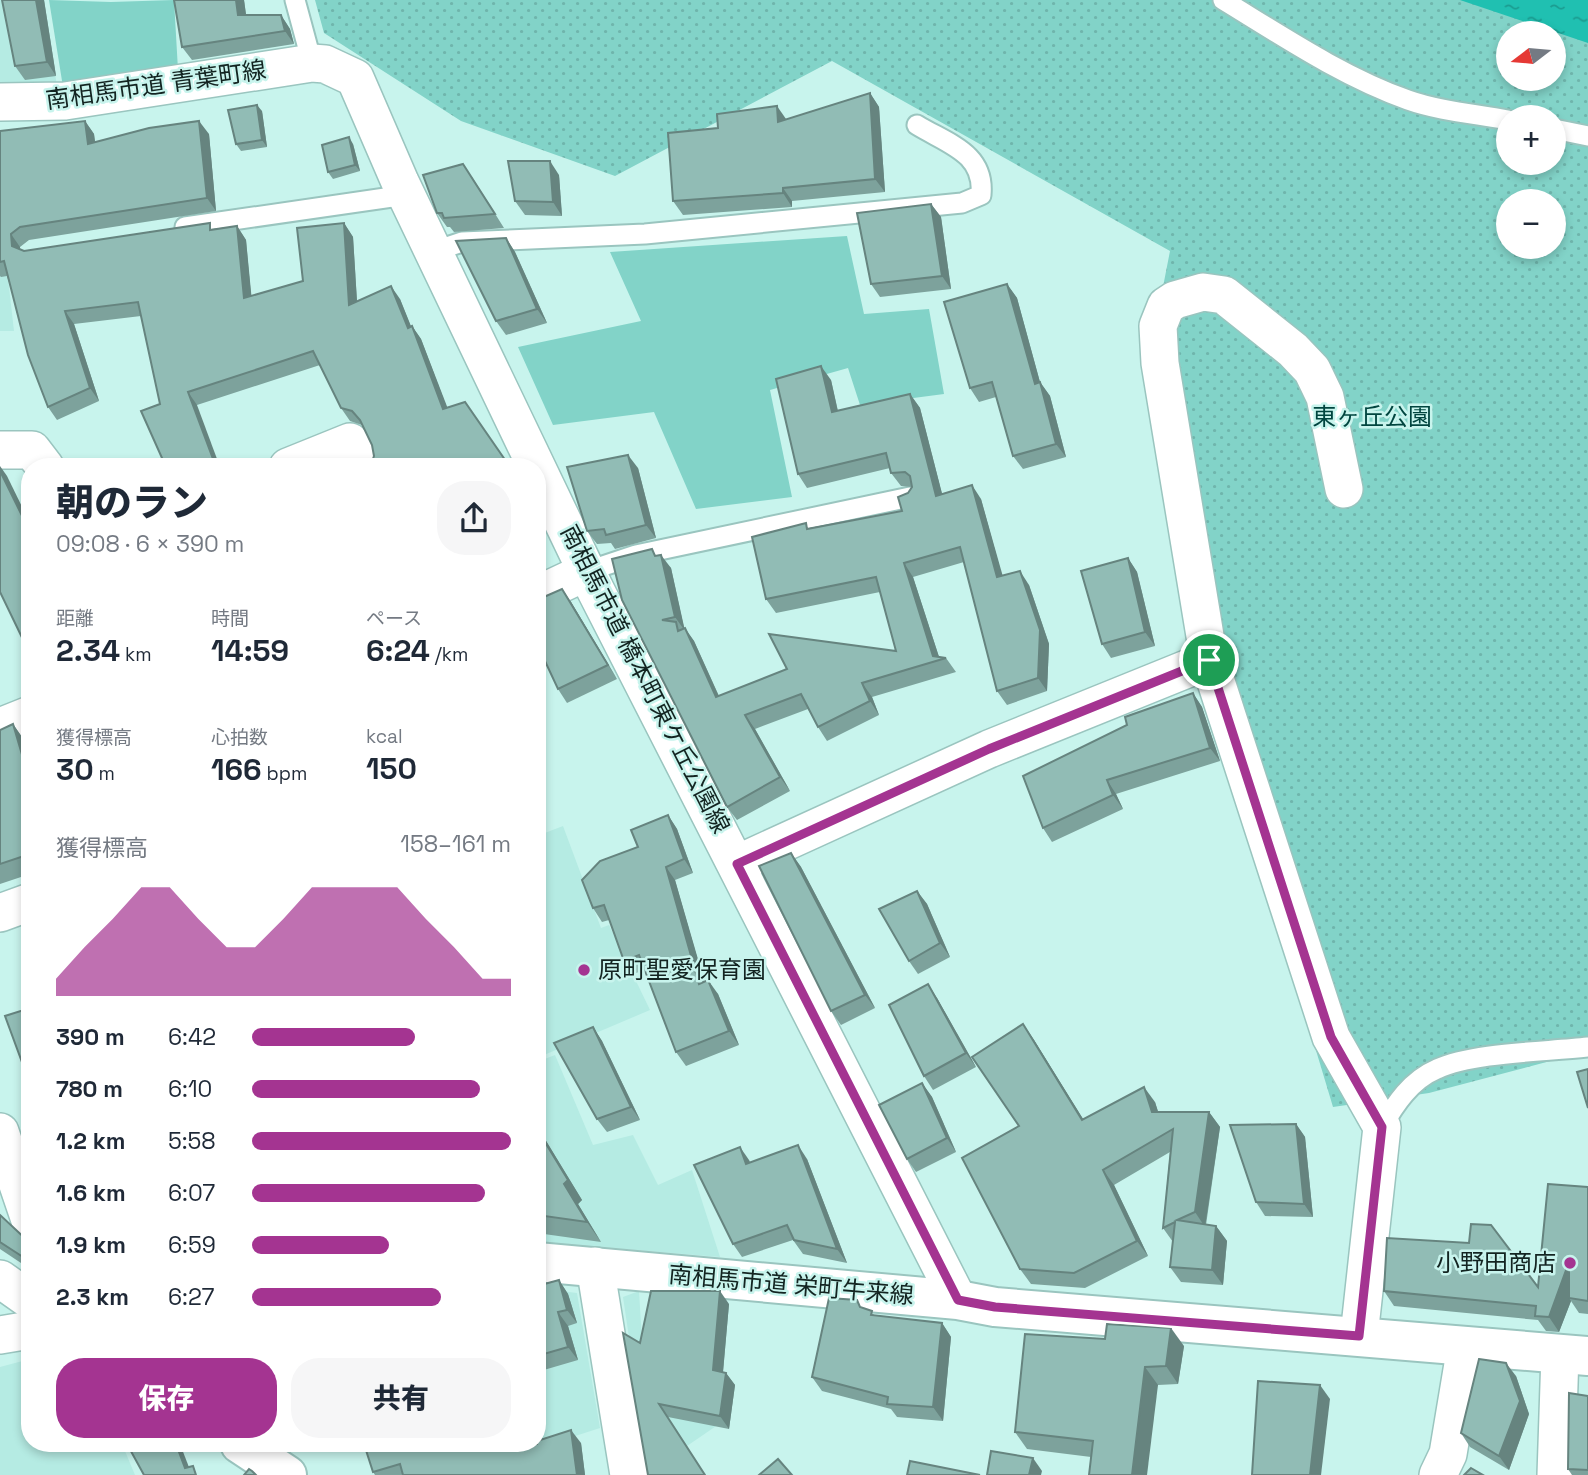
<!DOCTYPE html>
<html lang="ja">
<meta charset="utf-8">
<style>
body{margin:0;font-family:"Space Grotesk","Noto Sans JP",sans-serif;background:#f6f6f7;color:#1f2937;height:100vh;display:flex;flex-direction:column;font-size:26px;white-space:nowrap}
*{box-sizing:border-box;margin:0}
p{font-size:23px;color:#747a83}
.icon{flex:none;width:38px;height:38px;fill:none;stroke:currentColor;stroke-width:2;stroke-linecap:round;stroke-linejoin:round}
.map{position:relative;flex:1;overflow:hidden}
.sheet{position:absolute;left:21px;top:458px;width:525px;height:994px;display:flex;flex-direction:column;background:#fff;border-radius:28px;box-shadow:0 4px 10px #0003}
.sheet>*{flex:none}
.needle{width:46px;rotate:254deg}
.buttons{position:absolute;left:1496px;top:21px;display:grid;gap:14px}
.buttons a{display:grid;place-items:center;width:70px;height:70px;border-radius:50%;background:#fff;box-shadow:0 4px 10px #0003;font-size:35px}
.pin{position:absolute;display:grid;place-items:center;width:60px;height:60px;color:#fff;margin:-30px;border:4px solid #fff;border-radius:50%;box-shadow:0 2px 7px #0007}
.round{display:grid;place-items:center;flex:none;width:74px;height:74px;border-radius:28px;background:#f6f6f7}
.summary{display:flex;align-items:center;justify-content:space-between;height:119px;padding:0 35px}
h1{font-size:38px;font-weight:800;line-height:52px}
.figures{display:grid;grid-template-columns:repeat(3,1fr);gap:10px;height:119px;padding:7px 35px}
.figures div{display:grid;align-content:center}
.figures b{font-size:30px;font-weight:800}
.figures small{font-size:19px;font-weight:400}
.figures p{font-size:19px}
.chart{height:196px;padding:14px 35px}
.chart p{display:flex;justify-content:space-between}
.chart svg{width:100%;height:126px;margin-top:7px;fill:#a43491;opacity:.7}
.primary-button{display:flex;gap:14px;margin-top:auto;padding:14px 35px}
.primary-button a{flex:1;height:80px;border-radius:28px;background:#a43491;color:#fff;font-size:28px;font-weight:800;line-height:80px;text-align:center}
.primary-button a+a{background:#f6f6f7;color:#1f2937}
ul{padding:0 35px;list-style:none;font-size:23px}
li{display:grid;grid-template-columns:112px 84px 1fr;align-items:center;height:52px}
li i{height:18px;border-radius:9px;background:#a43491}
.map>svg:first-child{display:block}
.built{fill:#b5ebe3}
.grass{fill:#82d3c8}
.park{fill:url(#park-dots);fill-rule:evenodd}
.water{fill:url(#water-ripples)}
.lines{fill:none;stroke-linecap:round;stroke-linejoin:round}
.service-casing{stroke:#9ac5bf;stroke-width:23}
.minor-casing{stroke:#9ac5bf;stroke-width:40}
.tertiary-casing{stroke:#9ac5bf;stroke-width:42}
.service{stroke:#fff;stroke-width:19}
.minor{stroke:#fff;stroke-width:37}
.tertiary{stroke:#fff;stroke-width:38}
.wall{fill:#7da29c}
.shaded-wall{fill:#66847f}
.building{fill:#91bcb5;stroke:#66847f;stroke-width:2}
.route-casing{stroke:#fff;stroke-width:14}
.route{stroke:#a43491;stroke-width:9}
.poi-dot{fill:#a43491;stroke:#c8f4ed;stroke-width:2.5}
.labels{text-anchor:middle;stroke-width:5;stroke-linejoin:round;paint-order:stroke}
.street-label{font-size:24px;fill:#132421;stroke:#c8f4ed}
.park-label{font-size:24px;fill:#01453f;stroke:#c8f4ed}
.poi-label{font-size:24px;fill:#132421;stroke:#c8f4ed;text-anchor:start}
</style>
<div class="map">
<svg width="1588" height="1475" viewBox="0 0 1588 1475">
<defs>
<pattern id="park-dots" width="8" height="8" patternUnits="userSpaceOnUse" patternTransform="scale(1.75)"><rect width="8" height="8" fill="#82d3c8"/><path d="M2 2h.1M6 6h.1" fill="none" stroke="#6fb5ac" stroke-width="1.8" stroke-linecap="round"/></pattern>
<pattern id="water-ripples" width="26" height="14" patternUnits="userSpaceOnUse" patternTransform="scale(1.75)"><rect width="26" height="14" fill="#20c0b1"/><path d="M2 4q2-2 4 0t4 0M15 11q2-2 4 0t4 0" fill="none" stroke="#1b9c90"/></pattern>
</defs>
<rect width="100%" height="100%" fill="#c8f4ed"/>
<!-- built -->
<g class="built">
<path d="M0 0H43L57 86H0Z"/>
<path d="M0 208 14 331H0Z"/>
<path d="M563 826 601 928 609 925 650 1010 537 1058V836Z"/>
<path d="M555 1055 593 1145 633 1135 658 1185 692 1170 720 1257 537 1242V1062Z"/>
<path d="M537 1288 577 1293 600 1428 535 1449Z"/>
<path d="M639 1291 642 1341 722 1422 649 1472 623 1297Z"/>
<path d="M30 1359V1444H122L135 1475H0V1367Z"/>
</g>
<!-- grass -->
<g class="grass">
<path d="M49 0 111 2 174 0 178 70 63 87Z"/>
<path d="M847 236 864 314 929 309 944 394 860 405 848 368 770 390 792 497 696 509 654 412 553 425 518 347 641 321 610 252Z"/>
</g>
<!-- park -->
<path class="park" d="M315 0H1588V1051L1429 1093 1333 1107 1239 794 1145 379 1170 251 832 61 615 176 461 121 324 33ZM1508 33H1554V79H1508ZM1508 117H1554V163H1508ZM1508 201H1554V247H1508Z"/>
<!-- water -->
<path class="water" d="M1460 0H1588V43Z"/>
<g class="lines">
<defs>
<g id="service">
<path d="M295 0 312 63"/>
<path d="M1223 0C1282 36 1343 77 1408 100 1439 111 1476 114 1508 120"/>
<path d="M1554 129 1588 136"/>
<path d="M185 227 406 195"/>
<path d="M435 251 462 242 645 234 962 203 981 195C985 153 948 144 917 125"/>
<path d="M588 571 636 555 910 497"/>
<path d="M1382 1127C1395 1104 1411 1080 1437 1069 1474 1052 1546 1052 1588 1047"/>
</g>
<g id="minor">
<path d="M0 102 65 101 312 63 325 64 355 78 400 182 595 589 958 1300"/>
<path d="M0 450H32L45 467"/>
<path d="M288 467 350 442 362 467"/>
<path d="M537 595 588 571"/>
<path d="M1209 660 1160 363 1158 326 1166 306 1175 300 1203 292 1224 295 1293 350 1312 370 1325 397 1344 489"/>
<path d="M0 727 30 715"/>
<path d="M737 864 989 749 1209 660 1331 1037 1382 1127 1359 1336"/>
<path d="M0 913 30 902"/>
<path d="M0 1132 30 1220"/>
<path d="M595 1266 629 1475"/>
<path d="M0 1279 30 1300"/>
<path d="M0 1335 30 1330"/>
<path d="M1438 1475 1448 1454 1466 1346"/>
<path d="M1556 1475 1560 1354"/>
</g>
<g id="tertiary">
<path d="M537 1262 958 1300 995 1307 1588 1356"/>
<path d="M240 1444 287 1475"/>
</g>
</defs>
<!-- service casing -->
<use href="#service" class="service-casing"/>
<!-- minor casing -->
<use href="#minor" class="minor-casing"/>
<!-- tertiary casing -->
<use href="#tertiary" class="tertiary-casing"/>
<!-- service -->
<use href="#service" class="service"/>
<!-- minor -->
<use href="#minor" class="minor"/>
<!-- tertiary -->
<use href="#tertiary" class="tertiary"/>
</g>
<!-- wall -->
<g class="wall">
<path d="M2 0H44L56 76 25 80 15 66Z"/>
<path d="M174 0H244L246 15H281L290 29 294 44 192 60 182 47Z"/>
<path d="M870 93 879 107 885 192 792 201V207L683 215 673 201 786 120Z"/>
<path d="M262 111 267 147 241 151 236 144Z"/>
<path d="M85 121 94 134 95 142 209 134 216 211 29 240 20 247V249L24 251 237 226 246 240 251 296 303 281 344 223 353 237 357 301 400 299 411 327 412 326 421 339 447 408 374 456 372 445 362 425 350 421 341 408 320 365 197 405 160 404 141 316 74 324 99 401 57 420 48 407 7 276 1 277 0 276V131Z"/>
<path d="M353 144 360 171 333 179 328 172Z"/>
<path d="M559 175 562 216 525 215 515 201Z"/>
<path d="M472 177 504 228 454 232 450 227H447L437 213Z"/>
<path d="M931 204 941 217 951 289 880 297 871 284Z"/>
<path d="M506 238 515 252 547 323 506 335 496 321Z"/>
<path d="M1007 284 1017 298 1040 382 1050 396 1066 457 1023 469 1013 456 996 397 979 402 970 388Z"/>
<path d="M831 380 838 411 910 394 920 408 942 494 981 499 1002 576 1029 585 1049 644 1047 691 1007 705 997 691 964 562 913 577 939 657 946 658 956 672 872 697 879 715 827 741 818 727 808 709 755 729 790 791 737 820 727 807 622 600 658 556 671 568 684 628 694 641 719 696 896 651 880 592 776 613 766 599 809 528 902 511 908 493 912 487 901 486 891 473 890 468 807 488 798 474Z"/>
<path d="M638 468 656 538 615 549 611 543 597 544 587 531Z"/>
<path d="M1128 558 1137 572 1155 646 1111 658 1102 644Z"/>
<path d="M537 559 542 570 537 572Z"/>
<path d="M571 602 617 679 567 703 558 689Z"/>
<path d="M1193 693 1202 707 1220 761 1116 794 1123 809 1052 842 1043 828Z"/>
<path d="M13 724 24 740 30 760V874L0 884V730Z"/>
<path d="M668 815 677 829 693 873 675 880 704 982 718 994 739 1045 686 1066 676 1052 645 970 633 974 624 961 609 920 602 922 593 908 638 847Z"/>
<path d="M791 853 801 867 875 1008 841 1025 831 1011Z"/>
<path d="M917 891 927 904 950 957 918 974 909 961Z"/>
<path d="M937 998 976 1067 933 1090 924 1076Z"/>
<path d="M1023 1024 1034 1040 1083 1119 1155 1102 1158 1112H1209L1220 1127 1206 1225 1216 1226 1227 1241 1223 1285 1181 1282 1170 1267 1173 1242 1163 1228 1170 1152 1114 1185 1148 1256 1085 1288 1031 1284 1020 1269 1019 1126Z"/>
<path d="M593 1027 602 1041 640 1120 607 1132 597 1119Z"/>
<path d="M922 1083 932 1097 956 1152 916 1172 907 1159Z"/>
<path d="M1296 1124 1305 1137 1313 1217 1265 1216 1256 1202Z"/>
<path d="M537 1126 582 1200 578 1204 601 1242 537 1233Z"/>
<path d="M807 1159 847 1263 803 1254 793 1240 742 1257 733 1244 749 1160 750 1163Z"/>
<path d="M1588 1187V1314L1579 1313 1571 1301 1559 1332 1546 1331 1538 1320 1394 1306 1384 1291 1538 1287Z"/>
<path d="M0 1215 30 1243V1269L0 1249Z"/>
<path d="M559 1280 568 1294 577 1323 568 1326 578 1360 537 1372V1286Z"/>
<path d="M729 1304 723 1372 726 1373 735 1385 729 1429 668 1417 648 1475 640 1343Z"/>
<path d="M862 1308 876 1316 942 1323 951 1337 943 1421 897 1417 891 1409 822 1391 812 1377Z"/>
<path d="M1184 1346 1178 1384 1158 1385 1091 1457 1027 1449 1015 1432Z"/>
<path d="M1516 1376 1529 1414 1509 1470 1470 1447 1461 1433Z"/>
<path d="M1588 1396V1475H1572L1568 1469Z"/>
<path d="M581 1443 585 1475H375L373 1472 364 1444 524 1445Z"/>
</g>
<!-- shaded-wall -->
<g class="shaded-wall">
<path d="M36 0H44L56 76 47 62Z"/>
<path d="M236 0H244L248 29 238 15Z"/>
<path d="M281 15 290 29 294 44 285 31Z"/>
<path d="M870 93 879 107 885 192 875 179Z"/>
<path d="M257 105 262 111 267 147 262 140Z"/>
<path d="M777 106 786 119 778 122Z"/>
<path d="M85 121 94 134 97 157 88 144Z"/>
<path d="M199 121 209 134 216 211 207 198Z"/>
<path d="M349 137 353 144 360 171 355 165Z"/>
<path d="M550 161 559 175 562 216 553 202Z"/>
<path d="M783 188 792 201V207L783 193Z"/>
<path d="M931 204 941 217 951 289 942 276Z"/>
<path d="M344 223 353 237 358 318 349 305Z"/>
<path d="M237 226 246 240 253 312 244 298Z"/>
<path d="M11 234 20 247 21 259 12 246Z"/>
<path d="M506 238 515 252 547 323 537 309Z"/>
<path d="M1007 284 1017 298 1044 397 1035 384Z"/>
<path d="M391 286 400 299 417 341 408 328Z"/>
<path d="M65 311 74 324 99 401 90 388Z"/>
<path d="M412 326 421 339 453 422 443 409Z"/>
<path d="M821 366 831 380 841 426 832 412Z"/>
<path d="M1040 382 1050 396 1066 457 1056 444Z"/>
<path d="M188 392 197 405 220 467H216Z"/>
<path d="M910 394 920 408 946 509 936 496Z"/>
<path d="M628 455 638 468 656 538 646 525Z"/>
<path d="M0 466 7 476 30 523V532L0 471Z"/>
<path d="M972 485 981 499 1007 591 997 577Z"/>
<path d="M661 555 671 568 685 631 675 617Z"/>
<path d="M1128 558 1137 572 1155 646 1145 632Z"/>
<path d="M904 563 913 577 940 660 933 656Z"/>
<path d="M1020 571 1029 585 1049 644 1047 691 1038 678Z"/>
<path d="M562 589 571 602 617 679 608 665Z"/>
<path d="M685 628 694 641 725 710 716 697Z"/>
<path d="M862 683 872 697 879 715 870 701Z"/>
<path d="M1193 693 1202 707 1220 761 1210 748Z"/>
<path d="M745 715 755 729 790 791 780 777Z"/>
<path d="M13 724 24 740 30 760V778L28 775Z"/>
<path d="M1107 780 1116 794 1123 809 1113 795Z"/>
<path d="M668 815 677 829 693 873 684 859Z"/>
<path d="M791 853 801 867 875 1008 865 995Z"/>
<path d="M666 867 675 880 709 997 699 984Z"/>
<path d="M917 891 927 904 950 957 940 943Z"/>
<path d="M708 980 718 994 739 1045 729 1031Z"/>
<path d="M928 984 937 998 976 1067 966 1053Z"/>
<path d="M1023 1024 1034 1040 1093 1135 1082 1120Z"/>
<path d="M593 1027 602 1041 640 1120 631 1107Z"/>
<path d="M922 1083 932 1097 956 1152 947 1138Z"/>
<path d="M1144 1087 1155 1102 1163 1127 1152 1112Z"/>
<path d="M1209 1112 1220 1127 1205 1227 1195 1212Z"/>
<path d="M1296 1124 1305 1137 1313 1217 1304 1204Z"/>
<path d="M537 1126 582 1200 578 1204 601 1242 587 1222 564 1184 537 1129Z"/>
<path d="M798 1145 807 1159 847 1263 837 1249Z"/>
<path d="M740 1147 749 1160 756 1178 746 1164Z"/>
<path d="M1103 1170 1114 1185 1148 1256 1137 1241Z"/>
<path d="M1216 1226 1227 1241 1223 1285 1212 1270Z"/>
<path d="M30 1248V1267L23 1257Z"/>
<path d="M1569 1262V1298L1571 1301 1559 1332 1549 1317Z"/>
<path d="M559 1280 568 1294 577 1323 567 1310Z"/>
<path d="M720 1291 729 1304 722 1383 713 1370Z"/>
<path d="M558 1312 568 1326 578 1360 568 1347Z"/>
<path d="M942 1323 951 1337 943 1421 933 1407Z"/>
<path d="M1171 1328 1184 1346 1178 1384 1166 1366Z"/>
<path d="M1506 1363 1516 1376 1529 1414 1509 1470 1499 1456Z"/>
<path d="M1145 1367 1158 1385 1147 1475H1132Z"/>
<path d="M726 1373 735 1385 729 1429 720 1416Z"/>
<path d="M1320 1385 1330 1399 1321 1475H1310Z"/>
<path d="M571 1430 581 1443 585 1475H577Z"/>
<path d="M176 1444H180L192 1475 185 1468Z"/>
<path d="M1033 1458 1042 1471 1041 1475H1029Z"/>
</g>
<!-- building -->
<g class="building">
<path d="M2 0H36L47 62 15 66Z"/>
<path d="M174 0H236L238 15H281L285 31 182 47Z"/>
<path d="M870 93 875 179 783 188V193L673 201 668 133 718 128 717 114 777 106 778 122Z"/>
<path d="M257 105 262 140 236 144 228 110Z"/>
<path d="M85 121 88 144 149 128 199 121 207 198 20 227 11 234 12 246 24 251 210 223V230L237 226 244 298 303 281 297 228 344 223 349 305 391 286 408 328 412 326 443 409 465 402 510 467H370L374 456 372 445 360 420 352 411 341 408 313 351 188 392 216 467H166L141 411 160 404 138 302 65 311 90 388 48 407 28 355 4 261 0 262V131Z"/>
<path d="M349 137 355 165 328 172 322 145Z"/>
<path d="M508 161H550L553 202 515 201Z"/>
<path d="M463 164 495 214 444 218 442 213H437L423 175Z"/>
<path d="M931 204 942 276 871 284 857 213Z"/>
<path d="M506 238 537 309 496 321 456 241Z"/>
<path d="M1007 284 1035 384 1040 382 1056 444 1013 456 992 382 970 388 944 302Z"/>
<path d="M821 366 832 412 910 394 936 496 972 485 997 577 1020 571 1040 630 1038 678 997 691 960 547 904 563 933 656 946 658 862 683 870 701 818 727 801 694 745 715 780 777 727 807 622 600 612 559 652 549 655 556 661 555 675 617 662 620 676 622 678 631 685 628 716 697 787 669 769 634 896 651 876 577 766 599 752 537 806 523 807 529 902 511 898 497 908 493 912 487 910 476 905 472 891 473 886 453 798 474 776 379Z"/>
<path d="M628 455 646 525 606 535 604 529 587 531 567 467Z"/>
<path d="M0 471 30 532V650H28L0 592Z"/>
<path d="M1128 558 1145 632 1102 644 1081 571Z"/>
<path d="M562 589 608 665 558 689 537 644V600Z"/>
<path d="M1193 693 1210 748 1107 780 1113 795 1043 828 1023 776 1127 725 1125 717Z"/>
<path d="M13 724 28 775 30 774V854L0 864V730Z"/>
<path d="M668 815 684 859 666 867 699 984 708 980 729 1031 676 1052 639 955 624 961 604 905 593 908 582 880 600 861 638 847 631 830Z"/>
<path d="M791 853 865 995 831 1011 759 866Z"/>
<path d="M917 891 940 943 909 961 879 909Z"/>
<path d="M928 984 966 1053 924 1076 889 1005Z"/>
<path d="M30 1008V1084L5 1016Z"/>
<path d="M1023 1024 1082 1120 1144 1087 1152 1112H1209L1195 1212 1177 1220 1216 1226 1212 1270 1170 1267 1175 1222 1163 1228 1173 1129 1103 1170 1137 1241 1074 1273 1020 1269 962 1158 1019 1126 972 1057Z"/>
<path d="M593 1027 631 1107 597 1119 554 1043Z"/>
<path d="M1588 1069V1108L1577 1072Z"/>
<path d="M922 1083 947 1138 907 1159 879 1105Z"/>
<path d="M1296 1124 1304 1204 1256 1202 1230 1125Z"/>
<path d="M537 1129 568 1180 564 1184 587 1222 537 1215Z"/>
<path d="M798 1145 837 1249 794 1240 787 1225 733 1244 694 1165 740 1147 746 1164Z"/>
<path d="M1548 1184 1588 1187V1301L1569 1298V1262L1549 1317 1535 1316 1536 1306 1384 1291 1387 1238 1469 1243 1471 1224 1491 1225 1538 1287Z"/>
<path d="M0 1215 30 1243V1248L23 1257 0 1242Z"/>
<path d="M559 1280 567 1310 558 1312 568 1347 537 1356V1286Z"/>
<path d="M651 1291H720L713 1370 726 1373 720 1416 659 1404 705 1475H648L623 1333 640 1343Z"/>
<path d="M829 1298 857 1300 860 1307 872 1311 871 1315 942 1323 933 1407 887 1404 888 1397 812 1377Z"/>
<path d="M1107 1324 1171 1328 1166 1366 1145 1367 1132 1475H1089L1093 1441 1015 1432 1025 1334 1105 1339Z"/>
<path d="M1479 1359 1506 1363 1520 1401 1499 1456 1461 1433Z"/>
<path d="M1258 1381 1320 1385 1310 1475H1252Z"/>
<path d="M1569 1393 1588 1396V1470L1568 1469Z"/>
<path d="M571 1430 577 1475H403L400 1464 373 1472 364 1444H518L519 1447 528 1444H537V1441Z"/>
<path d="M127 1444H176L185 1468 193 1466 196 1475H144Z"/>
<path d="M991 1451 1033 1458 1029 1475H987Z"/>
<path d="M778 1459 792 1475H759Z"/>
<path d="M910 1461 980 1475H907Z"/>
<path d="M1471 1468 1483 1475H1464Z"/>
<path d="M249 1469 252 1471 256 1475H244Z"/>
</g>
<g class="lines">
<defs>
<path id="route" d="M1209 660 1331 1037 1382 1127 1359 1336 995 1307 958 1300 737 864 989 749Z"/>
</defs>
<!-- route casing -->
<use href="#route" class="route-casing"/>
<!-- route -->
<use href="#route" class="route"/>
</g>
<!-- markers -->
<g class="poi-dot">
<circle cx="584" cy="970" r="7"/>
<circle cx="1570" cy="1263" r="7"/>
</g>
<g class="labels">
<!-- street labels -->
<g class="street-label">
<text transform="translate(156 85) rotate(-8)" y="8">南相馬市道 青葉町線</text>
<text transform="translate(645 679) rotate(63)" y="8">南相馬市道 橋本町東ケ丘公園線</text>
<text transform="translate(791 1285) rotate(5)" y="8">南相馬市道 栄町牛来線</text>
</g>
<!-- park labels -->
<g class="park-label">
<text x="1372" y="425">東ヶ丘公園</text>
</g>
<!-- poi labels -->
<g class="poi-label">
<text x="598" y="978">原町聖愛保育園</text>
<text x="1556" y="1271" text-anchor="end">小野田商店</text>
</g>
</g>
</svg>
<div class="buttons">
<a><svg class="needle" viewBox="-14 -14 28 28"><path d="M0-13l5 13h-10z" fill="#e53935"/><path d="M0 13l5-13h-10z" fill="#747a83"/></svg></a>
<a>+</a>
<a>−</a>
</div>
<div class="pin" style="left:1209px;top:660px;background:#1e9e55"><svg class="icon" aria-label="arrive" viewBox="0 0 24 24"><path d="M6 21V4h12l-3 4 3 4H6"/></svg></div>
<section class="sheet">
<div class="summary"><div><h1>朝のラン</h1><p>09:08 · 6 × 390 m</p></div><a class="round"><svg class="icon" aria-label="share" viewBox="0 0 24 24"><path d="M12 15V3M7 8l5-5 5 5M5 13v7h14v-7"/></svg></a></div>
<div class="figures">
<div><p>距離</p><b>2.34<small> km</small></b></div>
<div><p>時間</p><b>14:59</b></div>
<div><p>ペース</p><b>6:24<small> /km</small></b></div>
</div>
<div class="figures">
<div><p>獲得標高</p><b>30<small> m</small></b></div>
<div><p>心拍数</p><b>166<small> bpm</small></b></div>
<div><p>kcal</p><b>150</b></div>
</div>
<div class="chart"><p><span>獲得標高</span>158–161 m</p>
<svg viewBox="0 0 160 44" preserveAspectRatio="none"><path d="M0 44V38L10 27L20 17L30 6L40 6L50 17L60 27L70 27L80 17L90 6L100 6L110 6L120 6L130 17L140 27L150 38L160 38V44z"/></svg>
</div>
<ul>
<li><b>390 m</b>6:42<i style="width:63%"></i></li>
<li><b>780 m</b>6:10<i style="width:88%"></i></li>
<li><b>1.2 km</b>5:58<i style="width:100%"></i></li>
<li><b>1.6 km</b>6:07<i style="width:90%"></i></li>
<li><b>1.9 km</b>6:59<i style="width:53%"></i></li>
<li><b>2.3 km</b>6:27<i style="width:73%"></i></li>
</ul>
<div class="primary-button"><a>保存</a><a>共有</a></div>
</section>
</div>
